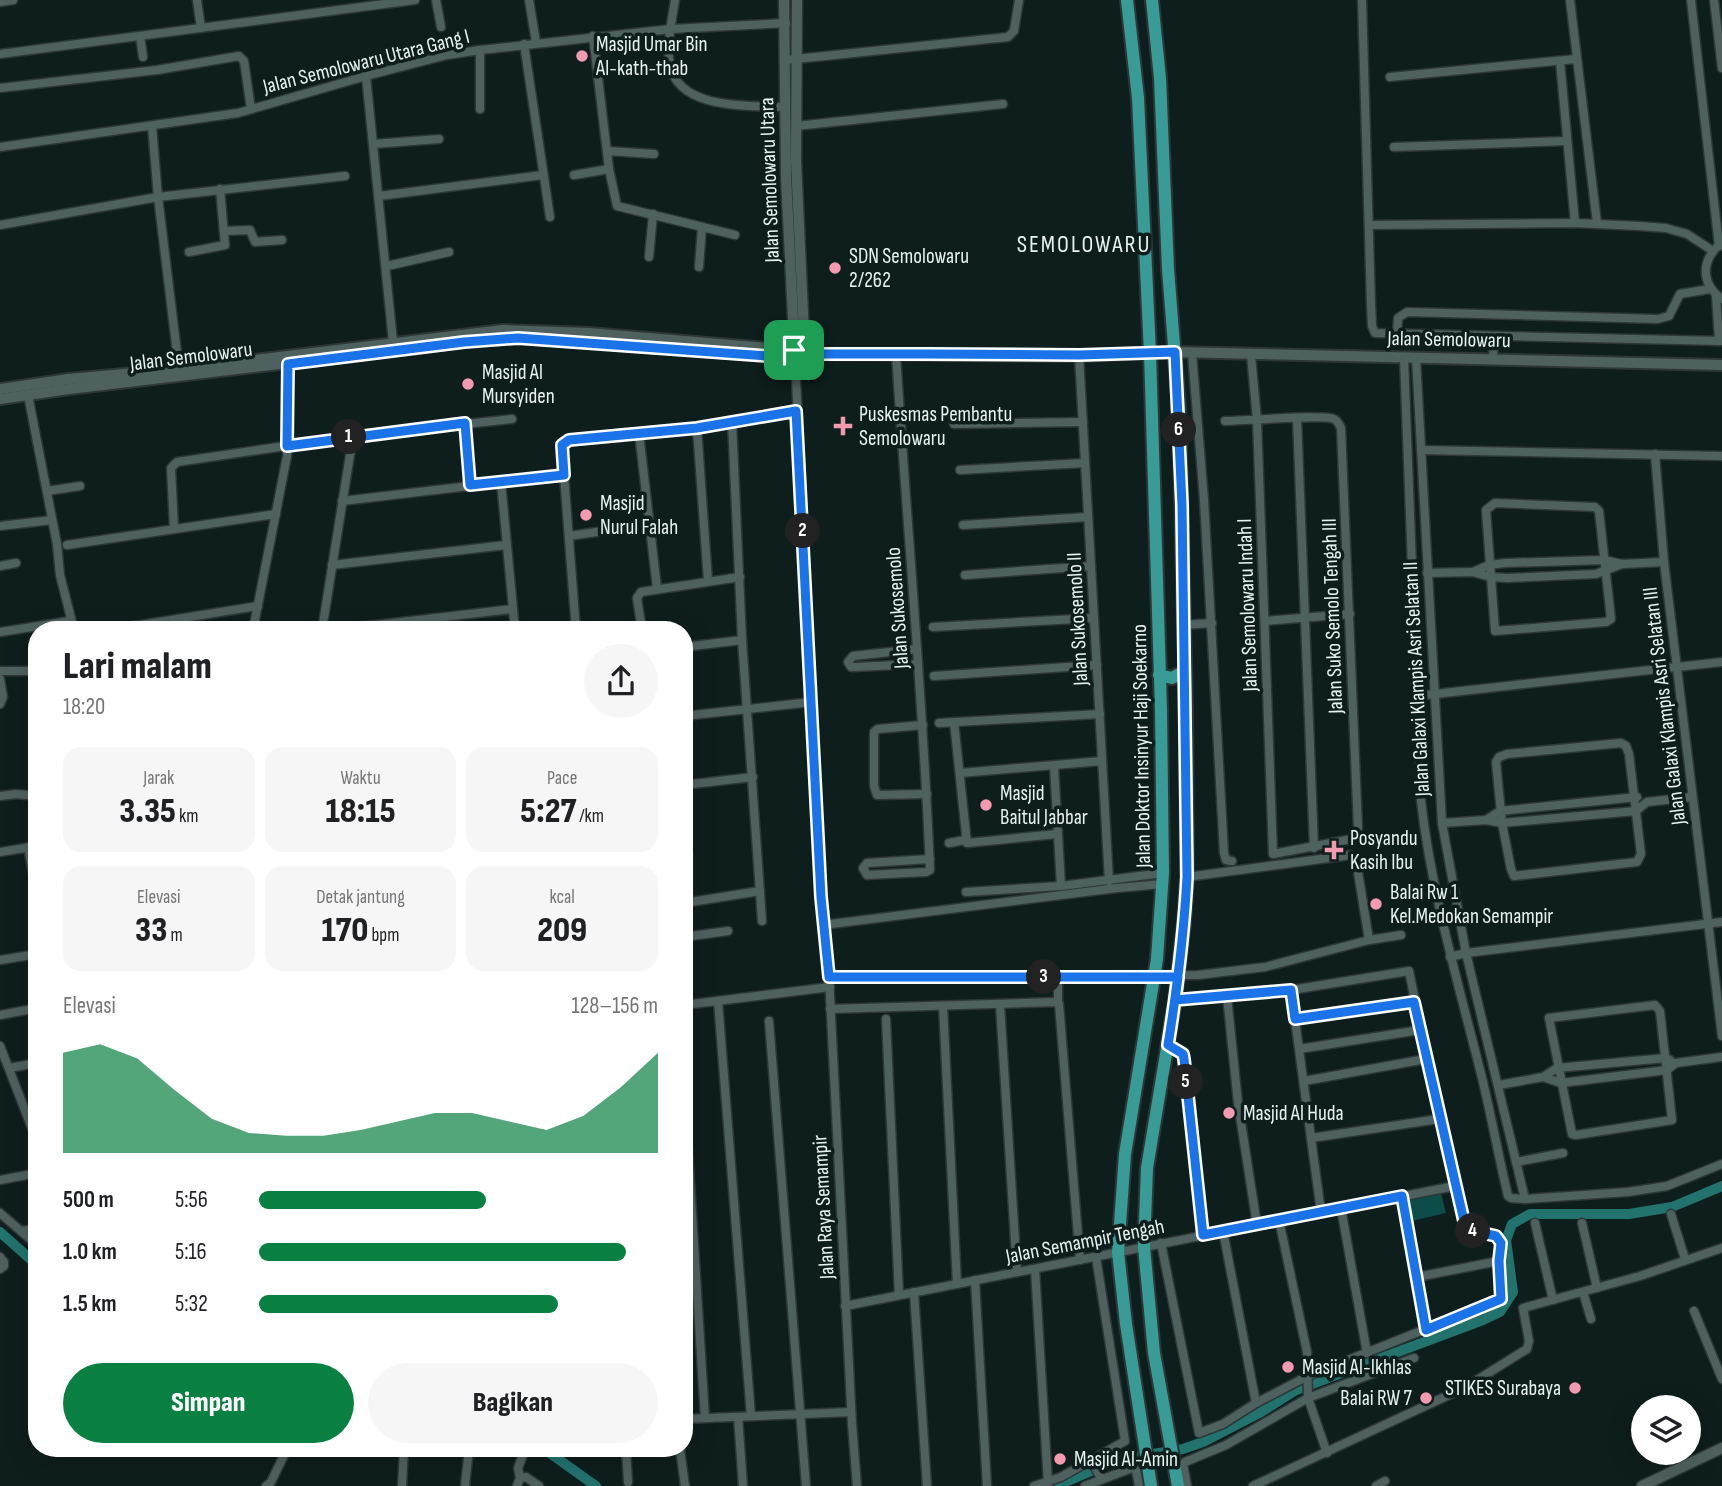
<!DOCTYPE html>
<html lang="id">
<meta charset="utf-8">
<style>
body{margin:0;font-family:"Sofia Sans Condensed",sans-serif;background:#f6f6f6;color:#202124;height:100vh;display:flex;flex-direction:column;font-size:26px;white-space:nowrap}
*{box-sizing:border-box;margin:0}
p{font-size:23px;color:#757577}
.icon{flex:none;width:38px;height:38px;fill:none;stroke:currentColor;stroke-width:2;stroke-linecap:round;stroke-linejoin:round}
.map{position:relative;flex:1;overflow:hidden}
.drawer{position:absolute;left:28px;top:621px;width:665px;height:836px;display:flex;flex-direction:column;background:#fff;border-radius:28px;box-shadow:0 7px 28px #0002}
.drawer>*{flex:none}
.buttons{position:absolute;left:1631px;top:1395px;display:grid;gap:14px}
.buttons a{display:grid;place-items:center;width:70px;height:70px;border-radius:50%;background:#fff;box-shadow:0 7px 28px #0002;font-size:35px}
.pin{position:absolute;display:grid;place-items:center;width:60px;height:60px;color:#fff;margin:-30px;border-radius:14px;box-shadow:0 4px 10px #0006}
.km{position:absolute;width:35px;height:35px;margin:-18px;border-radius:50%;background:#222;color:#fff;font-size:19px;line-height:35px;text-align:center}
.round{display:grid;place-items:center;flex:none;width:74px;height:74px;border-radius:37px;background:#f6f6f6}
.overview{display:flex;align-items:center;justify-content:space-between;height:119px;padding:0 35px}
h1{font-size:38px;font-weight:800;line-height:52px}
.metrics{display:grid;grid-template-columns:repeat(3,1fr);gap:10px;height:119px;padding:7px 35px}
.metrics div{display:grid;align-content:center;border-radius:18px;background:#f6f6f6;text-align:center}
.metrics b{font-size:35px;font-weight:800}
.metrics small{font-size:19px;font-weight:400}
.metrics p{font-size:19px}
.chart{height:196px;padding:14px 35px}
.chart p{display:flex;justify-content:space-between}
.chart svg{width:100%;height:126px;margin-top:7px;fill:#0b8043;opacity:.7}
.action{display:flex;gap:14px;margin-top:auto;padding:14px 35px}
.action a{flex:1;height:80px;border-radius:42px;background:#0b8043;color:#fff;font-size:28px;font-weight:800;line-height:80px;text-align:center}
.action a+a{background:#f6f6f6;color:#202124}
ul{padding:0 35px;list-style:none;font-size:23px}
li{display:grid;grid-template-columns:112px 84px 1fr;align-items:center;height:52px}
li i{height:18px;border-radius:9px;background:#0b8043}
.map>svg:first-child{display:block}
.green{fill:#0c4c49}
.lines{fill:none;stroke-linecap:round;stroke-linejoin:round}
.canal{stroke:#22726e;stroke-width:10}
.minor-casing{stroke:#2e3737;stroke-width:11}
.tertiary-casing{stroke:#2e3737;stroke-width:13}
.secondary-casing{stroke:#2e3737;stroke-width:14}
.primary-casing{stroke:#2e3737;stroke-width:16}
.minor{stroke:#4f615f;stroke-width:8}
.tertiary{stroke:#4f615f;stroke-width:10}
.secondary{stroke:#4f615f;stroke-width:10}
.primary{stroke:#389b95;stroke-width:12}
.route-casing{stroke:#fff;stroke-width:14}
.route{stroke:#1a73e8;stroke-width:9}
.poi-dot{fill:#f29ab0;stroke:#0e1e1d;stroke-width:2.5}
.labels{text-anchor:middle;stroke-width:7;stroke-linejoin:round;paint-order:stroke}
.poi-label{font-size:21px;fill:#e8f2f1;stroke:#0e1e1d;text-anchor:start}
.street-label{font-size:21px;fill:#e8f2f1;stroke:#0e1e1d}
.quarter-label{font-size:24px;letter-spacing:2px;fill:#e8f2f1;stroke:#0e1e1d}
</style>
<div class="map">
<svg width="1722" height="1486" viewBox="0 0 1722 1486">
<rect width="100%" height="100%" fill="#0e1e1d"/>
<!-- green -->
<path class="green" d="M1441 1193 1446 1213 1412 1221 1407 1200Z"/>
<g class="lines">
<!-- canal -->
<g class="canal">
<path d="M0 1232 37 1265"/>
<path d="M544 1449 596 1486"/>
<path d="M1056 1486 1117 1460 1183 1449 1203 1442 1261 1412 1296 1390 1483 1320 1500 1312 1513 1292 1506 1240 1512 1224 1530 1214H1629L1672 1207 1722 1186"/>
</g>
<defs>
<g id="minor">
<path d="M197 0 201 28"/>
<path d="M436 0 441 27"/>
<path d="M529 0 536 42"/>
<path d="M675 0C672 20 666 45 670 65 679 111 751 105 785 107"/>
<path d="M1362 0 1371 305 1372 326 1375 333 1722 341"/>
<path d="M1570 0 1597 223"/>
<path d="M1691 0 1719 246"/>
<path d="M1714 0 1722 68"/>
<path d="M0 2 13 0"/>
<path d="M140 36 143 57"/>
<path d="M593 36 609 169 617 206 735 235"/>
<path d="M524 44 550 217"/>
<path d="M480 50V109"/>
<path d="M0 54 415 0"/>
<path d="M786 60 1008 37 1014 31 1019 0"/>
<path d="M1560 61 1575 223"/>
<path d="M366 76 393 342"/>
<path d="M1390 77 1576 59"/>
<path d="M0 88 157 70 239 56 244 61 251 109"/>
<path d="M152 126 158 197 179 369"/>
<path d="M796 126 1003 104"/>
<path d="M373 144 439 139"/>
<path d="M0 147 238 113 366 76 447 55 480 50 671 29 786 23"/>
<path d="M1394 147 1567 141"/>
<path d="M607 151 654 154"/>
<path d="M574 175 609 169"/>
<path d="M379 196 543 175"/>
<path d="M0 225 158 197 345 176"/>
<path d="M1370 225 1575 223 1639 226 1666 228 1687 234 1713 251"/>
<path d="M224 231 250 230 255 242 282 240"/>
<path d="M1717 247C1700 264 1703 286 1722 299"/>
<path d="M189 252 225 245 220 189"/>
<path d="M649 257 653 214"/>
<path d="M387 266 449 252"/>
<path d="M699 267 702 227"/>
<path d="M1716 295 1719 341"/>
<path d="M1397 335 1398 318 1407 312 1658 319 1669 316 1680 294 1710 289"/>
<path d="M1192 353 1204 500 1224 853 1226 860 1232 861"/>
<path d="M896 354C907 526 923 698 930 870L926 872 867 875 863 868 867 863 930 859"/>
<path d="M1079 356 1109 881"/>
<path d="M795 358 821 897 829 977 852 1424 857 1486"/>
<path d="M1404 358 1421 801C1432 897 1460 989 1483 1082 1492 1120 1499 1158 1508 1196L1511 1198 1525 1199 1628 1192 1667 1186 1722 1164"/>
<path d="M1416 358 1442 823 1466 953 1525 1199"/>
<path d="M1493 358 1494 337"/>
<path d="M28 395 57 544 60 575 74 630"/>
<path d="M1297 418 1314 848"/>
<path d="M1225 421C1243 421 1324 414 1334 419 1338 421 1339 424 1341 428L1358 828 1356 837 1352 839 1273 854 1257 420 1251 355"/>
<path d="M732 422 742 640 762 921"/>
<path d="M465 423 470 485"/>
<path d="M954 424 1083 422"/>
<path d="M697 428 708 581"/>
<path d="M639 433 657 588"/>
<path d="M1421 450 1722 456"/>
<path d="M1655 454 1664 562 1722 1036"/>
<path d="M960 470 1085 463"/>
<path d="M501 482 515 630"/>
<path d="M47 491 80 486"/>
<path d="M342 501 564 475"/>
<path d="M1495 503 1595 507 1599 511 1611 619 1606 622 1495 631 1486 510Z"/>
<path d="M963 525 1088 517"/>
<path d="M0 526 52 520"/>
<path d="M174 528 171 468 177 462 353 436 512 419"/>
<path d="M569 536 651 524"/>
<path d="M67 545 276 514"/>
<path d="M332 565 506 545"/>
<path d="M0 566 16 563"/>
<path d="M1473 572 1489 565 1505 563 1604 560 1622 564 1664 562"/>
<path d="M1427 573 1473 572 1490 577 1507 578 1596 574 1622 564"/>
<path d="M965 575 1091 566"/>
<path d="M1265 621 1350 614"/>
<path d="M1183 625 1212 623"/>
<path d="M933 627 1094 618"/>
<path d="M109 630 258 606"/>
<path d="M253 630 287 456V360"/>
<path d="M322 630 353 436"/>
<path d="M332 630 513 609"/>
<path d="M576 630 564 475V442L697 428 796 412"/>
<path d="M642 630 637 598 641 592 740 577"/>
<path d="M0 632 70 621"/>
<path d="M684 647 742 640"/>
<path d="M917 649 853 656 848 662 851 667H855L918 664"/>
<path d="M0 671H37"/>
<path d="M934 676 1097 665"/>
<path d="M0 679 3 697 0 704"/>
<path d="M1417 696 1722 662"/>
<path d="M684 716 812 702"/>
<path d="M954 722 967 843 1057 834"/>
<path d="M939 723 1100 714"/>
<path d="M923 725 878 729 874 732V786L877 795 927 794"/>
<path d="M1621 743 1626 746 1629 754 1641 854 1637 862 1514 876 1511 869 1502 823 1496 762 1499 757 1507 754Z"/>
<path d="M1054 766 1061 886"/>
<path d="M960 773 1102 761"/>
<path d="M684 785 753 777"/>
<path d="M0 796 16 794 37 796"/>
<path d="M1486 820 1500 811 1637 797"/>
<path d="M1442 823 1486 820 1502 823 1636 811 1647 802 1692 797"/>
<path d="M949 843 965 840"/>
<path d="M28 847 37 895"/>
<path d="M684 847 688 854V903"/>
<path d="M0 852 37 846"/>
<path d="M1187 877 1351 855 1355 858 1357 866 1369 940"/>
<path d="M966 892 1061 886 1163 873"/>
<path d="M684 903 760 891"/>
<path d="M823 925 1117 888 1163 884"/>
<path d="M684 937 728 931"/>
<path d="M1450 957 1466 953 1722 922"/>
<path d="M0 960 37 954"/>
<path d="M829 977 1198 975 1265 967 1369 940 1401 935"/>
<path d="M1291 990 1321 1212"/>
<path d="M1227 996 1238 1103 1257 1225"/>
<path d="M718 1001 751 1416"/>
<path d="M1058 1003V977"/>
<path d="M684 1005 830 987"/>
<path d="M1000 1005 1017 1272"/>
<path d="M1655 1005 1660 1011 1672 1120 1576 1135 1572 1134 1549 1018Z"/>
<path d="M943 1006 957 1284"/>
<path d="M830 1009 1055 1002 1059 1004 1080 1260"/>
<path d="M0 1015 37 1008"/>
<path d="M886 1019 899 1295"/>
<path d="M1295 1019 1414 1002"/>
<path d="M769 1021 806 1486"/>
<path d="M1168 1045 1180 1051 1184 1059 1203 1235"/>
<path d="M0 1046 37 1141"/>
<path d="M1299 1049 1420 1030"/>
<path d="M9 1068 37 1063"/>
<path d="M1543 1077 1561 1083 1667 1070 1676 1063 1722 1057"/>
<path d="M1304 1081 1426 1059"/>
<path d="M1499 1085 1543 1077 1557 1068 1666 1058 1670 1060"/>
<path d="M684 1087 705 1418"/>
<path d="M1311 1138 1439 1119"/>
<path d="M1516 1162 1563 1153"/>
<path d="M0 1180 37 1173"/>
<path d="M1402 1196 1426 1330"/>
<path d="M1341 1208 1367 1353"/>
<path d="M0 1213 37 1245"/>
<path d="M1671 1214 1685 1259"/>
<path d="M1279 1220 1307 1352 1308 1398 1327 1453"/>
<path d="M1535 1223 1553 1300"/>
<path d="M1582 1223 1597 1288"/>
<path d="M21 1231 37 1229"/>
<path d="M1223 1231 1256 1403"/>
<path d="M1161 1243 1199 1433 1223 1424 1256 1403 1308 1376 1501 1299V1243L1496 1236 1470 1230 1464 1221 1439 1119 1409 971 1291 990 1175 1000"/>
<path d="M0 1257 4 1262V1266L0 1269"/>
<path d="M1035 1269 1048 1483"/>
<path d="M1417 1277 1499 1261"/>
<path d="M975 1280 987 1486"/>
<path d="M914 1292 927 1486"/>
<path d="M1583 1292 1591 1319"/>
<path d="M845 1306 1455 1186"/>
<path d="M1694 1311 1722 1379"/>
<path d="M738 1417 743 1486"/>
<path d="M684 1419 851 1412"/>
<path d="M514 1449 523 1455 518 1468 520 1478"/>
<path d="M626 1449 628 1482"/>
<path d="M680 1449 685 1486"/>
<path d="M1090 1459 1101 1478"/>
<path d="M266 1486 271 1482 287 1449"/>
<path d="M402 1486 404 1449"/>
<path d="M465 1486 469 1449"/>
<path d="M517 1486 520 1478 526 1477 539 1486"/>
<path d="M1034 1486 1061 1477 1125 1441 1096 1257"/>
<path d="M1085 1486 1132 1468 1136 1470 1139 1486"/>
<path d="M1187 1486 1183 1464 1185 1462 1226 1445 1308 1398 1414 1358"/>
<path d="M1253 1486 1466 1387 1527 1349 1529 1341 1523 1308 1640 1276 1722 1248"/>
<path d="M1376 1486 1385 1481"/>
</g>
<g id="tertiary">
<path d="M784 0 786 177 795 358"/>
<path d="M797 0 796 161 805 356"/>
<path d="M1642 1486 1722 1448"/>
</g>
<g id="secondary">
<path d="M0 389 69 379 179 369 503 330 589 333 814 352"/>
<path d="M0 399 69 389 464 342 518 338 556 340 795 358 820 354 1079 356 1175 352 1722 365"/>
</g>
<g id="primary">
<path d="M1127 0 1138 98 1150 353 1161 710 1163 873 1157 959 1125 1154 1118 1252 1126 1324 1151 1486"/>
<path d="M1152 0 1160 78 1168 269 1179 409 1186 709 1187 877 1184 923 1175 1000 1147 1168 1144 1247 1154 1353 1178 1486"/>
<path d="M1159 675 1172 678 1185 671"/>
</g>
</defs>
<!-- minor casing -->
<use href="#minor" class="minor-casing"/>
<!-- tertiary casing -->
<use href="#tertiary" class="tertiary-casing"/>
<!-- secondary casing -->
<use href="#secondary" class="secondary-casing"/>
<!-- primary casing -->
<use href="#primary" class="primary-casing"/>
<!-- minor -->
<use href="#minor" class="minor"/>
<!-- tertiary -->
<use href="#tertiary" class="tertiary"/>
<!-- secondary -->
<use href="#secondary" class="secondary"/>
<!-- primary -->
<use href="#primary" class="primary"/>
</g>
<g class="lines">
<defs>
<path id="route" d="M794 350 795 358 518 338 464 342 288 364 287 446 465 423 470 485 564 475 562 445 569 440 697 428 796 411 821 897 829 977H1178L1175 1000 1291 990 1295 1019 1414 1002 1464 1221 1470 1230 1496 1236 1501 1243 1499 1261 1501 1299 1426 1330 1402 1196 1203 1235 1184 1059 1183 1054 1168 1045C1177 989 1184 934 1187 877L1182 505 1175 352 1079 355 926 354H820L794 350"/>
</defs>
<!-- route casing -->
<use href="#route" class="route-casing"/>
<!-- route -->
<use href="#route" class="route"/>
</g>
<!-- markers -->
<g class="poi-dot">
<circle cx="582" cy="56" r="7"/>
<circle cx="835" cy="268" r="7"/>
<circle cx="468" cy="384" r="7"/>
<path d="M839.5 415.5h7v7h7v7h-7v7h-7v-7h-7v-7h7z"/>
<circle cx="586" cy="515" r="7"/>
<circle cx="986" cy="805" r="7"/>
<path d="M1330.5 839.5h7v7h7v7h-7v7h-7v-7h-7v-7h7z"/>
<circle cx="1376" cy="904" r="7"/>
<circle cx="1229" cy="1113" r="7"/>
<circle cx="1288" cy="1367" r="7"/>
<circle cx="1575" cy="1388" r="7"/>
<circle cx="1426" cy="1398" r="7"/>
<circle cx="1060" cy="1459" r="7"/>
</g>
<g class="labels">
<!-- poi labels -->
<g class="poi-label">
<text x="596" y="51">Masjid Umar Bin<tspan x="596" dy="24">Al-kath-thab</tspan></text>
<text x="849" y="263">SDN Semolowaru<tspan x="849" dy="24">2/262</tspan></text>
<text x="482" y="379">Masjid Al<tspan x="482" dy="24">Mursyiden</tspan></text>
<text x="859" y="421">Puskesmas Pembantu<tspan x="859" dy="24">Semolowaru</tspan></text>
<text x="600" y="510">Masjid<tspan x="600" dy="24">Nurul Falah</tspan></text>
<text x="1000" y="800">Masjid<tspan x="1000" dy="24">Baitul Jabbar</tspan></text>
<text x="1350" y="845">Posyandu<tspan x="1350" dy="24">Kasih Ibu</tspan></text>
<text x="1390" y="899">Balai Rw 1<tspan x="1390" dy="24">Kel.Medokan Semampir</tspan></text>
<text x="1243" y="1120">Masjid Al Huda</text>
<text x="1302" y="1374">Masjid Al-Ikhlas</text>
<text x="1561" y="1395" text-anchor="end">STIKES Surabaya</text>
<text x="1412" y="1405" text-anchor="end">Balai RW 7</text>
<text x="1074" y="1466">Masjid Al-Amin</text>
</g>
<!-- street labels -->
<g class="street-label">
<text transform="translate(366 61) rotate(-14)" y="7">Jalan Semolowaru Utara Gang I</text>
<text transform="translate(769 180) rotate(-92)" y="7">Jalan Semolowaru Utara</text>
<text transform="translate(1449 339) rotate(1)" y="7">Jalan Semolowaru</text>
<text transform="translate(191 356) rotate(-7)" y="7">Jalan Semolowaru</text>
<text transform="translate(1247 605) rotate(-92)" y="7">Jalan Semolowaru Indah I</text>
<text transform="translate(897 608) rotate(-94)" y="7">Jalan Sukosemolo</text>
<text transform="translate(1332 616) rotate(-92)" y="7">Jalan Suko Semolo Tengah III</text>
<text transform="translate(1077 619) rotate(-93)" y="7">Jalan Sukosemolo II</text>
<text transform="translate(1416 679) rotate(-93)" y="7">Jalan Galaxi Klampis Asri Selatan II</text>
<text transform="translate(1664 706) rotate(-97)" y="7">Jalan Galaxi Klampis Asri Selatan III</text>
<text transform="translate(1141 746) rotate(-91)" y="7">Jalan Doktor Insinyur Haji Soekarno</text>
<text transform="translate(823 1207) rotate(-93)" y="7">Jalan Raya Semampir</text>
<text transform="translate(1085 1241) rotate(-11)" y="7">Jalan Semampir Tengah</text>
</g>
<!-- quarter labels -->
<g class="quarter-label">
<text x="1084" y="252">SEMOLOWARU</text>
</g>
</g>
</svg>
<div class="buttons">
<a><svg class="icon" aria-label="layers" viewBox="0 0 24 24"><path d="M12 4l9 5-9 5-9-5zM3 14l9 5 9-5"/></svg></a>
</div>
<div class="pin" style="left:794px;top:350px;background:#1e9e55"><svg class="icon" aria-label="arrive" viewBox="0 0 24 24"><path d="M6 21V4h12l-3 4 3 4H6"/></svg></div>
<b class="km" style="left:349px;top:437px">1</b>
<b class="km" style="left:803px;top:531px">2</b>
<b class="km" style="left:1044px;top:977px">3</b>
<b class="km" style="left:1473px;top:1231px">4</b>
<b class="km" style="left:1186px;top:1082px">5</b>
<b class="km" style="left:1179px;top:430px">6</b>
<section class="drawer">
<div class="overview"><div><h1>Lari malam</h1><p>18:20</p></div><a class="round"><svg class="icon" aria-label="share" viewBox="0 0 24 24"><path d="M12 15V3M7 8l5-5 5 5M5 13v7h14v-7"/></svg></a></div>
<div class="metrics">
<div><p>Jarak</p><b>3.35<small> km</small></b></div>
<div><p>Waktu</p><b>18:15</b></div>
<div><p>Pace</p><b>5:27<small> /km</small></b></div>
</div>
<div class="metrics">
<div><p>Elevasi</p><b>33<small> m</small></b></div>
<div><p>Detak jantung</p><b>170<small> bpm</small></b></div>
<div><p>kcal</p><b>209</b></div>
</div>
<div class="chart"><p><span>Elevasi</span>128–156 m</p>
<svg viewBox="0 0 160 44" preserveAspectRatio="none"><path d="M0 44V9L10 6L20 11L30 22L40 32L50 37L60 38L70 38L80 36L90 33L100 30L110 30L120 33L130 36L140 31L150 21L160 9V44z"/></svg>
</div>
<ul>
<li><b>500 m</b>5:56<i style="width:57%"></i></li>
<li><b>1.0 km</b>5:16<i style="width:92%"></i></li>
<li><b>1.5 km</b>5:32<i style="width:75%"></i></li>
</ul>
<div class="action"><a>Simpan</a><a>Bagikan</a></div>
</section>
</div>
